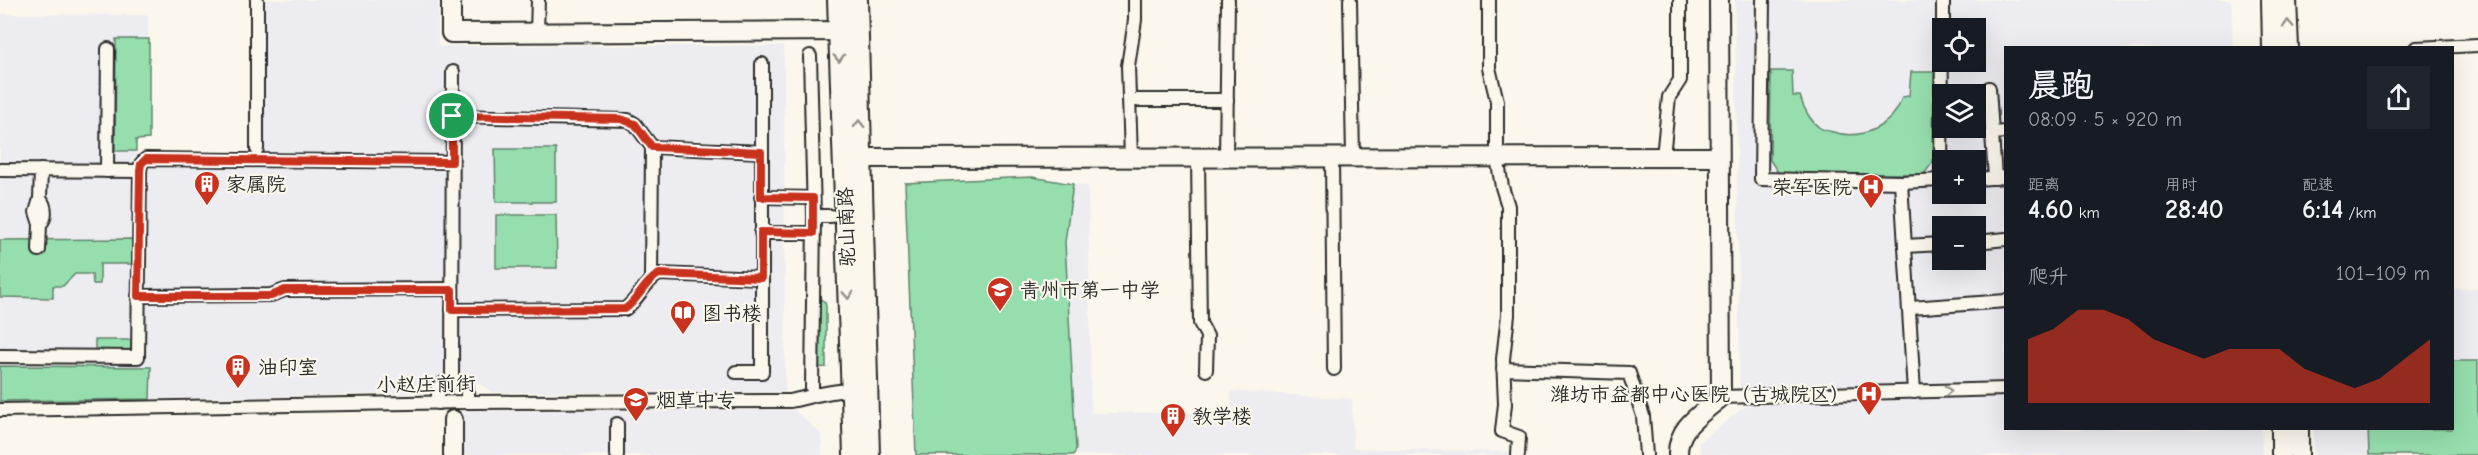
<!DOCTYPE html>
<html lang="zh">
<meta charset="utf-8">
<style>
body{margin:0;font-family:"Comic Neue","LXGW WenKai TC",sans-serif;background:#20242c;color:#f1f3f6;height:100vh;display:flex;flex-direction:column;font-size:22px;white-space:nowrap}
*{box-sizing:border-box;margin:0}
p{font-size:20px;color:#9ea1a6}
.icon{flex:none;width:33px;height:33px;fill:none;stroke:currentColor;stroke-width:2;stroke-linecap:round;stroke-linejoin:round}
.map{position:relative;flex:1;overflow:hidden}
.sheet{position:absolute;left:2004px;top:46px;width:450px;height:384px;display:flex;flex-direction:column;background:#171b24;border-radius:0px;box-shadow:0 6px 24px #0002}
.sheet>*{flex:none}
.fabs{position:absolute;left:1932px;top:18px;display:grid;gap:12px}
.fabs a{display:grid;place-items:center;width:54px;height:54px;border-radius:0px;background:#171b24;box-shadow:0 6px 24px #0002;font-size:30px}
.pin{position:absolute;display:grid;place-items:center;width:51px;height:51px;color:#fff;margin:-26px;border:3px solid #fff;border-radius:50%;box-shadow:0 2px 6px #0007}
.round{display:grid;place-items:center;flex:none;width:63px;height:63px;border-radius:0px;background:#20242c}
.summary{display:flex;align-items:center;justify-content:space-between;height:102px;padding:0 24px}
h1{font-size:33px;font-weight:600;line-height:45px}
.figures{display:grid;grid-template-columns:repeat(3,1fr);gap:9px;height:102px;padding:6px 24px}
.figures div{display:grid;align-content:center}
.figures b{font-size:26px;font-weight:600}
.figures small{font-size:16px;font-weight:400}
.figures p{font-size:16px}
.chart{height:168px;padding:12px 24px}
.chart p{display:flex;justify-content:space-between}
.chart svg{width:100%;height:108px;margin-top:6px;fill:#c8321e;opacity:.7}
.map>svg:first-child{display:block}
.built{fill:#edecf0;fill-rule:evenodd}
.green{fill:#96dead;stroke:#60846c;stroke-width:1.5}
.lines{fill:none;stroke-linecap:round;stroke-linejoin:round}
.street-casing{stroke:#2b2b2b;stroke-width:16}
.secondary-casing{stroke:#2b2b2b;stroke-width:22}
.primary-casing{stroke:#2b2b2b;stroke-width:24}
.street{stroke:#fbf7ec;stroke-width:12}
.secondary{stroke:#fbf7ec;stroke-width:18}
.primary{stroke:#fbf7ec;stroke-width:20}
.oneway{stroke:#93918c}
.route-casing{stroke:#fff;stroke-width:12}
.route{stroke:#c8321e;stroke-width:8}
.labels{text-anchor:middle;stroke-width:4.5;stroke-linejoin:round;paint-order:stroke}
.poi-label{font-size:20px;fill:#2b2b2b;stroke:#fbf7ec;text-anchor:start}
.street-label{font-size:20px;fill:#2b2b2b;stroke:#fbf7ec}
</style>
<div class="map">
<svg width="2478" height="455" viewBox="0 0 2478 455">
<rect width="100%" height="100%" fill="#fbf7ec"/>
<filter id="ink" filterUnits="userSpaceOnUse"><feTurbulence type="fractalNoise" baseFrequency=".0167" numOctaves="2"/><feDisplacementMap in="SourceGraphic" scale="12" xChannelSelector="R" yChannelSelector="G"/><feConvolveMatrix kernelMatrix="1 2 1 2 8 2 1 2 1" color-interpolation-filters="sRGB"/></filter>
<g filter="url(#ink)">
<!-- built -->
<g class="built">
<path d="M262 0H438V46H784L785 392H492L468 376H452L438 377 427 393 0 402V14L148 15 149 139 136 140V154L264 155Z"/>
<path d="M1735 0H2231L2233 48H2006L2005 381 1740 389ZM1942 28H1976V62H1942ZM1942 94H1976V128H1942ZM1942 160H1976V194H1942ZM1942 226H1976V260H1942Z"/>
<path d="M1032 177 1088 186 1091 413H1232L1231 391 1352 399 1353 448 1513 452 1512 455H916L905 183Z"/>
<path d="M2478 288V455H2314V429H2452L2453 289Z"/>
<path d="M2005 397 2006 429H2261L2262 455H1700L1699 443 1747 405Z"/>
<path d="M795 410 821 434 822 455H462V413L469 411Z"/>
</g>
<!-- green -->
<g class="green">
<path d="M116 39H149V139L136 140V151H115Z"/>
<path d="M1771 71H1792L1793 96H1800C1803 107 1810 121 1820 128 1823 130 1829 131 1833 132 1861 141 1894 126 1902 97L1909 96 1911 72H1934L1933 162 1924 174H1779L1770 160Z"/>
<path d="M495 149H556V202H496Z"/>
<path d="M1032 177 1073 184 1065 242 1076 449 1074 455H916L905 183Z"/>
<path d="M496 215H556L557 268H496Z"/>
<path d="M134 239V264H100V284H93L92 274H75L63 286H53V298L0 297V240Z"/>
<path d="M819 298 825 302 826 307V367L816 368Z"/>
<rect x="95" y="340" width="39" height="14"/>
<path d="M2453 361H2478V455H2369L2368 429H2452Z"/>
<path d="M0 366 151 367 150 399 0 401Z"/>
</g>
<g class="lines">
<defs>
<g id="street">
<path d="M257 0V149"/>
<path d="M1350 0 1353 157"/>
<path d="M1489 0V68L1497 101V157L1502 187 1508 206V315L1503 359 1505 404 1502 431 1519 437 1518 455"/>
<path d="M1763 0 1761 179 1901 182 1942 180"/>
<path d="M1943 28V0"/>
<path d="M537 32 538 0"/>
<path d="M2416 48 2478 45"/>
<path d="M810 56 814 216 812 388"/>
<path d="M1989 88 1995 178"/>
<path d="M1129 100H1227"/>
<path d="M452 116 628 120 635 124 652 147 761 152"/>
<path d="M1992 133 2006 132"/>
<path d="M1332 157 1334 369"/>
<path d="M1663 157 1669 97 1680 80V0"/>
<path d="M1131 158 1128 66 1135 20V0"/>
<path d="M1198 158 1200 323 1207 336 1206 370"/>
<path d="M1226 158 1228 0"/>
<path d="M0 170 140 171"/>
<path d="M107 171 108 49"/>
<path d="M1976 179 2006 177"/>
<path d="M1941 180 1942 35"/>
<path d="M1901 182 1914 392"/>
<path d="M761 197 813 198"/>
<path d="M814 216H831"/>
<path d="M40 224C47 218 46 206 40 199"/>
<path d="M761 233H813"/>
<path d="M1976 242 2006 239"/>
<path d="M1905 246 1942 244"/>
<path d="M39 250 40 224 36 212 40 199 41 170"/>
<path d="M651 278 652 147"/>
<path d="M138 296 271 295 285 290 452 289"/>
<path d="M1911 308 2006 301"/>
<path d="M452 310 625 309C639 299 644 282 659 274L761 278"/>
<path d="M0 356 138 357 140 171 141 164 146 159 452 162"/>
<path d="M1503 369 1629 373 1643 416 1646 455"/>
<path d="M736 372H762V64"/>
<path d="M452 380 453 72"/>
<path d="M1721 397 2006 389"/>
<path d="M438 403V387C447 379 458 378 467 386V402"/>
<path d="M0 410 467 402 790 401C810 397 831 390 852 390"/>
<path d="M617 424V455"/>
</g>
<g id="secondary">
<path d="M451 0V33L854 31"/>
<path d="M2271 0 2272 48"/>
<path d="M2287 0 2289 48"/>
<path d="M848 158 1719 157"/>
<path d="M453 420V455"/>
<path d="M2281 429V455"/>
<path d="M2299 429V455"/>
<path d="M1678 455C1677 426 1702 414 1721 397L1719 0"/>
</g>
<g id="primary">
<path d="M838 0 854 455"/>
<path d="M857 0 869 455"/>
</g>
</defs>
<!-- street casing -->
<use href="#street" class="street-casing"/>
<!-- secondary casing -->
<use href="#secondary" class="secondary-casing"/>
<!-- primary casing -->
<use href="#primary" class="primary-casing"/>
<!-- street -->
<use href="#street" class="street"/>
<!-- secondary -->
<use href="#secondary" class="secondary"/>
<!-- primary -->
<use href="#primary" class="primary"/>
</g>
<!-- one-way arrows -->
<defs><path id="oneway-chevron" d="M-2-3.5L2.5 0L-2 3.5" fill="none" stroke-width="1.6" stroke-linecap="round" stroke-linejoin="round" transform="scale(1.5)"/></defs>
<g class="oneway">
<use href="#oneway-chevron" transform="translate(2288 24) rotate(-92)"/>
<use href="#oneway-chevron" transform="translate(839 58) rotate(88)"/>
<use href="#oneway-chevron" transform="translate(859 124) rotate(-91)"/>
<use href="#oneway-chevron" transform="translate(848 295) rotate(88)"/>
<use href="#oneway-chevron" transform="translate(1948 391) rotate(-2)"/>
</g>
</g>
<g class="lines" filter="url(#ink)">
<defs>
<path id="route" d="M452 116 621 119 635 124 652 147 761 152V197L813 198V233L761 232V278L659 274C644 282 639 299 625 309L452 310V290H285L271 296H138L140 171 141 164 146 159 452 162Z"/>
</defs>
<!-- route casing -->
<use href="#route" class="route-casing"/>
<!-- route -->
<use href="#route" class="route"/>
</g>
<!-- icons -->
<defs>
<symbol id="building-pin" viewBox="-11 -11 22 30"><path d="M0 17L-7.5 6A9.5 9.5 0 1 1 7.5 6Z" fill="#c8321e" stroke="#fbf7ec"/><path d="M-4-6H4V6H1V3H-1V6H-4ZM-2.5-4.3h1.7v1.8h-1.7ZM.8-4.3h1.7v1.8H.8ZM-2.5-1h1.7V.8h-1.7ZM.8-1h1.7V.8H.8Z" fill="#fff"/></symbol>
<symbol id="hospital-pin" viewBox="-11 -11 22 30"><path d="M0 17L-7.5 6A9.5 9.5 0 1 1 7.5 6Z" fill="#c8321e" stroke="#fbf7ec"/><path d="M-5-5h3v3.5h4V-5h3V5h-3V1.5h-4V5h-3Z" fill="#fff"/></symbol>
<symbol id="school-pin" viewBox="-11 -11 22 30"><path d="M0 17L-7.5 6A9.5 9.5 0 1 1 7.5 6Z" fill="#c8321e" stroke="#fbf7ec"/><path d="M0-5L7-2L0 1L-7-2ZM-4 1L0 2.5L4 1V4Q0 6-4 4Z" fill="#fff"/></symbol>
<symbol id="library-pin" viewBox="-11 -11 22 30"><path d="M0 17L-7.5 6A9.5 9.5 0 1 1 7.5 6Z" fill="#c8321e" stroke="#fbf7ec"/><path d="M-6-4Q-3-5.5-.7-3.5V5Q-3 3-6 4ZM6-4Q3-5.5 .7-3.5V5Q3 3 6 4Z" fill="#fff"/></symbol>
</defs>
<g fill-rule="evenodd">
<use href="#building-pin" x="192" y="169" width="30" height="40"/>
<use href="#hospital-pin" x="1856" y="172" width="30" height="40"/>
<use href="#school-pin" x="985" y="275" width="30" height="40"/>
<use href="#library-pin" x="668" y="298" width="30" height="40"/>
<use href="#building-pin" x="223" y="352" width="30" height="40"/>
<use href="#hospital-pin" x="1854" y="379" width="30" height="40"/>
<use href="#school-pin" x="621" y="385" width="30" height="40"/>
<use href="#building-pin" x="1158" y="401" width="30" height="40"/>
</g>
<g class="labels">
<!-- poi labels -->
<g class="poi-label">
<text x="226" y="191">家属院</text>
<text x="1852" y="194" text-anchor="end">荣军医院</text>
<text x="1020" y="297">青州市第一中学</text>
<text x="702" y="320">图书楼</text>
<text x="258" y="374">油印室</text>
<text x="1850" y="401" text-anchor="end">潍坊市益都中心医院（古城院区）</text>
<text x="656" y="407">烟草中专</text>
<text x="1192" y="423">教学楼</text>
</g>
<!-- street labels -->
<g class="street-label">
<text transform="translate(846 227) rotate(-92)" y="7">驼山南路</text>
<text transform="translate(426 384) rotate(-1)" y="7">小赵庄前街</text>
</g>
</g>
</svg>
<div class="fabs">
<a><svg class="icon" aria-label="locate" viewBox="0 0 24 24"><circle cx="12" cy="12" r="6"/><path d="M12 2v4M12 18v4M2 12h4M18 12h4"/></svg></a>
<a><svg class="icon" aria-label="layers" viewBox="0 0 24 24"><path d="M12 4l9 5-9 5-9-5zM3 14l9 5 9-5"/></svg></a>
<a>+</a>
<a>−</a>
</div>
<div class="pin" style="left:452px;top:116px;background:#1e9e55"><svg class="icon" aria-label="arrive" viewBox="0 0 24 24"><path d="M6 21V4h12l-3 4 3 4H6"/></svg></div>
<section class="sheet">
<div class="summary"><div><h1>晨跑</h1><p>08:09 · 5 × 920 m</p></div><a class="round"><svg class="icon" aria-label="share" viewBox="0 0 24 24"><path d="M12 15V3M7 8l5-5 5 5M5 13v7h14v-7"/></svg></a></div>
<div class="figures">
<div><p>距离</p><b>4.60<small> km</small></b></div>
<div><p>用时</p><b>28:40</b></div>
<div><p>配速</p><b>6:14<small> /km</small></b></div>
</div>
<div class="chart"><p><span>爬升</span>101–109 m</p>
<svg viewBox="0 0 160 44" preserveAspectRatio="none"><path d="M0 44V18L10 14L20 6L30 6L40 10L50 18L60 22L70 26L80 22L90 22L100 22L110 30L120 34L130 38L140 34L150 26L160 18V44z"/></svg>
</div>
</section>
</div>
